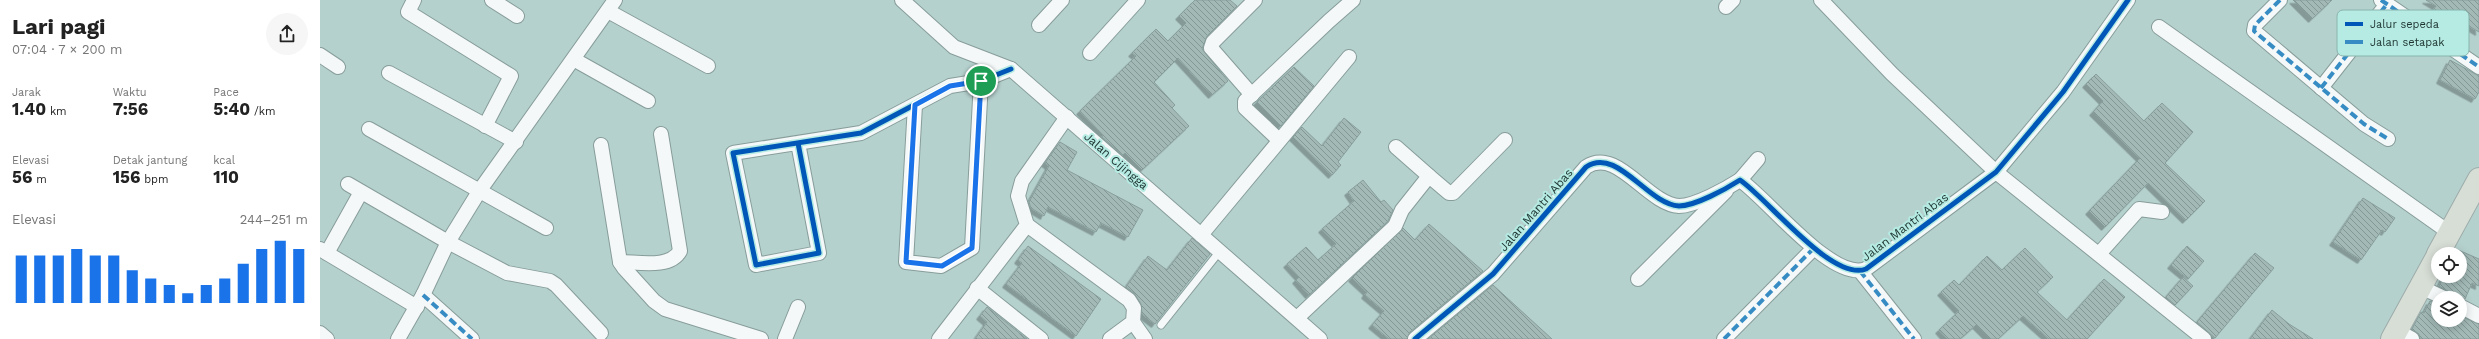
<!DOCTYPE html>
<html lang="id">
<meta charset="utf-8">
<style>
body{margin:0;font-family:"Work Sans",sans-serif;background:#f6f6f6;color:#222;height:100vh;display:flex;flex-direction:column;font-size:15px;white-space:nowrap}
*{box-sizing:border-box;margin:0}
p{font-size:13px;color:#767676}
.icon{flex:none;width:22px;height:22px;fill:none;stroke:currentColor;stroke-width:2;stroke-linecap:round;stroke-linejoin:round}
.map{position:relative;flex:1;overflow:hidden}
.panel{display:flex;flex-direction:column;background:#fff;width:320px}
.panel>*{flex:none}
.fabs{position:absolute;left:2111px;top:247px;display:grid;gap:8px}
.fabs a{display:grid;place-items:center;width:36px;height:36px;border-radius:50%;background:#fff;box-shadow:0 2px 10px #0003;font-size:20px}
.pin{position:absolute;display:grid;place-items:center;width:34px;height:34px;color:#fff;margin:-17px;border:2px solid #fff;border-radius:50%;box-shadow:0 1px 4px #0007}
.round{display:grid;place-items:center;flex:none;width:42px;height:42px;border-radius:21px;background:#f6f6f6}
.headline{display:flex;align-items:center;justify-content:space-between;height:68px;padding:0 12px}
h1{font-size:22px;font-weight:700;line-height:30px}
.metrics{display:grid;grid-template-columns:repeat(3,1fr);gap:6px;height:68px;padding:4px 12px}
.metrics div{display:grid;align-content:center}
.metrics b{font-size:17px;font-weight:700}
.metrics small{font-size:11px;font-weight:400}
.metrics p{font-size:11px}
.chart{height:112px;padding:8px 12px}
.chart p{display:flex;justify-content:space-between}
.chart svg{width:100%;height:72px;margin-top:4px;stroke:#1a73e8;stroke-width:6}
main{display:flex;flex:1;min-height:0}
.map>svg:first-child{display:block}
.building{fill:url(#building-back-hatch);stroke:#889e9c;filter:url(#shadow)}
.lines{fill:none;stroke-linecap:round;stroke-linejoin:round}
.lane-casing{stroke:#879d9a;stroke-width:9}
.street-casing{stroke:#879d9a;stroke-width:16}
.primary-casing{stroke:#9dacaa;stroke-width:24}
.lane{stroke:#f4f8f8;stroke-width:7}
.street{stroke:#f4f8f8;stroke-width:14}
.primary{stroke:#d7ded6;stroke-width:22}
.quiet{stroke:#378cc4;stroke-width:4;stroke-dasharray:8 4;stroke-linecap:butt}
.cycleway-casing{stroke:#b5ebe3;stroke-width:8}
.cycleway{stroke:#0057b8;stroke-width:5}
.route-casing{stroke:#fff;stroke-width:8}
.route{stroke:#1a73e8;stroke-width:5}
.labels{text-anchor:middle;stroke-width:4;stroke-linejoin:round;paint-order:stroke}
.street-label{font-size:12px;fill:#1e3430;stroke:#b5ebe3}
.key{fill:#b5ebe3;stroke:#88b4ad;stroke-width:1}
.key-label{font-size:11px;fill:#1e3430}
</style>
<main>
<section class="panel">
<div class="headline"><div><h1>Lari pagi</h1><p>07:04 · 7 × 200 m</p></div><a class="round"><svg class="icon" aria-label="share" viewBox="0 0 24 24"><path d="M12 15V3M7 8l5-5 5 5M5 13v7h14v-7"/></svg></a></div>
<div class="metrics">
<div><p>Jarak</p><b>1.40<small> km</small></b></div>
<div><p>Waktu</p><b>7:56</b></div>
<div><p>Pace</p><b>5:40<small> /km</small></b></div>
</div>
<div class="metrics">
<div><p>Elevasi</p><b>56<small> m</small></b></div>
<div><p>Detak jantung</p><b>156<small> bpm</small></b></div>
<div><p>kcal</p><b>110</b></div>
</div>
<div class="chart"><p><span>Elevasi</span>244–251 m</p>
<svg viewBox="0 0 160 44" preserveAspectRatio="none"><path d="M5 44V15M15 44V15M25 44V15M35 44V11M45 44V15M55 44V15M65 44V24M75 44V29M85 44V33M95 44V38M105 44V33M115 44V29M125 44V20M135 44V11M145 44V6M155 44V11"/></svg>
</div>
</section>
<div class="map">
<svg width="2159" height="339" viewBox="0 0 2159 339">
<defs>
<pattern id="building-back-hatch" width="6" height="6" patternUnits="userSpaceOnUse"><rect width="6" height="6" fill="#a2b9b6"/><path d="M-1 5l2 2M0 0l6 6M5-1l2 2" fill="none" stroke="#839794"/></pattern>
<filter id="shadow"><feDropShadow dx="-3.5" dy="3.5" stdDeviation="0" flood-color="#0004"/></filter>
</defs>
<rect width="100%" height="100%" fill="#b5d1ce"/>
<!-- building -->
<g class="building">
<path d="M875 0H910L917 6 887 36 882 49 908 81 892 95 858 58 834 82 855 105 852 108 869 126 822 170 805 153 803 155 782 137 783 135 760 111 816 56 812 53 836 29 848 41 866 23 859 16Z"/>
<path d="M1973 0H2012L1992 19Z"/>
<path d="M2106 0H2159V32L2127 13 2126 16 2113 10 2116 6Z"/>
<path d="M2130 60 2159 76V92L2155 99 2120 80Z"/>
<path d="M974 67 994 86 961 126 937 102Z"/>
<path d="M1776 74 1824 121 1842 103 1873 132 1845 163 1885 201 1866 220 1828 183 1785 227 1769 211 1820 158 1773 112 1783 101 1766 84Z"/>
<path d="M1024 118 1041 132 1018 162 1021 165 1012 175 973 137 982 127 1002 146Z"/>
<path d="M740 142 757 152 747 170 823 210 808 237 781 223 776 232 728 207 724 216 711 208 709 202 729 166 725 163Z"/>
<path d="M1043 180 1061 202 1064 200 1073 210 1068 221 989 295 976 280 979 277 967 264 986 247 998 260 1016 244 1002 229 1034 201 1028 192Z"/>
<path d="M2043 198 2075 218 2065 232 2062 230 2041 260 2013 242Z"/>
<path d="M1109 224 1163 271 1090 332 1087 339H1069L1052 325 1064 311 1045 295 1047 292 1032 278 1083 228 1095 240Z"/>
<path d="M872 238 890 254 835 324 822 314 821 304 814 293 806 287 828 256 847 270Z"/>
<path d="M708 246 781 299 756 336 686 284 702 263 698 260Z"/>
<path d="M1867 246 1884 261 1868 279 1851 265Z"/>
<path d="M1705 248 1733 277 1717 292 1747 320 1784 279 1805 297 1767 339H1729L1703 316 1678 339H1670L1656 325 1640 339H1627L1619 330 1639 311 1621 292 1634 280 1639 285 1667 256 1682 270Z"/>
<path d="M2136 249 2159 259V286L2152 283 2145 299 2132 298 2131 293 2119 286 2124 276H2140V254H2134Z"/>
<path d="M1935 253 1954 268 1895 338 1877 322Z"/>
<path d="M1863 277 1873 286 1855 305 1846 297Z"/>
<path d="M1173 285 1232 339H1108Z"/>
<path d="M2110 301 2118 305V320H2140V316L2159 324V339H2100L2099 334 2092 329 2101 312 2104 313Z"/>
<path d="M667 307 707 339H655L667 322 660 316Z"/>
<path d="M1952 310 1969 324 1993 339H1930Z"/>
</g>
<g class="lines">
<defs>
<path id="lane" d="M841 325 900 251"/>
<g id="street">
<path d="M94 0 88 12 191 76 165 126"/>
<path d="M172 0 197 16"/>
<path d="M582 0 634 47 691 69 1000 339"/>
<path d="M1501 0 1572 74 1676 172 1884 339"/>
<path d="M1960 0 1935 25 1934 31 2044 124 2068 139"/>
<path d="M2061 0 2159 67"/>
<path d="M1406 7 1413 0"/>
<path d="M288 11 388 66"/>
<path d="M719 25 742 0"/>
<path d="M1839 27 2130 233"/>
<path d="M770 53 818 0"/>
<path d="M0 55 18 67"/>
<path d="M255 60 328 101"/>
<path d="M69 73 196 142"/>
<path d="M2001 88 2067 4"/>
<path d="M932 95 891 48 893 42 935 0"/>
<path d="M595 105 586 262 621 266 652 248 661 81"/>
<path d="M49 129 226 228"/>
<path d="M959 140 925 108V101L1009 21 1033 0"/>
<path d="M478 143 499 253 436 265 413 153 541 133 630 86 661 81 691 69"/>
<path d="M281 145 300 262 304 268 334 301 345 309 441 339"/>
<path d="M1109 176 1129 193H1133L1185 140"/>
<path d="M1420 180 1438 159"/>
<path d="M28 184 128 242 187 273 230 281 236 285 281 333"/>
<path d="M707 225 809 300 814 308 813 322 790 339"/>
<path d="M881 235 1029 57"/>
<path d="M0 249 97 307"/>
<path d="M7 253 41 192"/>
<path d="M1779 254 1819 209 1842 212"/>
<path d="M300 262C318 262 350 269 360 251L341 134"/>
<path d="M1540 271 1594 339"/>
<path d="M1318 279 1406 191"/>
<path d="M657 288 721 339"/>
<path d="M2105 289 2124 298"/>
<path d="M103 295 152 339"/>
<path d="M2140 306 2159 316"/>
<path d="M977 318 1075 226 1082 210 1109 176 1076 147"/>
<path d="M813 322 825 339"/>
<path d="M0 333 7 339"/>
<path d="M2081 333 2092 339"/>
<path d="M78 339 103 295 128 242 160 190 295 0"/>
<path d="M465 339 478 307"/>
<path d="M619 339 707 225 698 196 702 181 747 117"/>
<path d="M1095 339 1173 274 1266 167C1297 146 1327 204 1359 206 1375 206 1406 189 1420 180 1448 199 1512 282 1546 269L1676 172 1743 92 1808 0"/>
<path d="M1404 339 1493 249"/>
</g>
<g id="primary">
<path d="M2118 254 2159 179"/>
<path d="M2072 339 2118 255"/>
</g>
</defs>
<!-- lane casing -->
<use href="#lane" class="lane-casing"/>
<!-- street casing -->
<use href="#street" class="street-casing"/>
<!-- primary casing -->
<use href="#primary" class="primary-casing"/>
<!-- lane -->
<use href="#lane" class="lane"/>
<!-- street -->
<use href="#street" class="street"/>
<!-- primary -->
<use href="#primary" class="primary"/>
<!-- quiet -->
<g class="quiet">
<path d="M1960 0 1935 25 1934 31 2044 124 2068 139"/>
<path d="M2061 0 2159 67"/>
<path d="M2001 88 2067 4"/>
<path d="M1540 271 1594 339"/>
<path d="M103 295 152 339"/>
<path d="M1404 339 1493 249"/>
</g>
<defs>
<g id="cycleway">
<path d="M478 143 499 253 436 265 413 153 541 133 630 86 661 81 691 69"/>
<path d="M1095 339 1173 274 1266 167C1297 146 1327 204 1359 206 1375 206 1406 189 1420 180 1448 199 1512 282 1546 269L1676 172 1743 92 1808 0"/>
</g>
</defs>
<!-- cycleway casing -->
<use href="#cycleway" class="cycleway-casing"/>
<!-- cycleway -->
<use href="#cycleway" class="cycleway"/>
</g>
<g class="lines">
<defs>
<path id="route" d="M661 81 652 248 622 266 586 262 595 105 630 86Z"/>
</defs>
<!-- route casing -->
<use href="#route" class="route-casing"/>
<!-- route -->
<use href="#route" class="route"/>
</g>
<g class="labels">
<!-- street labels -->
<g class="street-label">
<text transform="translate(796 161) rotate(41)" y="4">Jalan Cijingga</text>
<text transform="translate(1216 210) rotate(-49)" y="4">Jalan Mantri Abas</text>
<text transform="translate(1585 227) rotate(-37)" y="4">Jalan Mantri Abas</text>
</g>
</g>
<!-- legend -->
<rect x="2017" y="10" width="132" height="46" rx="6" class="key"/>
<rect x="2025" y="22" width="18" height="4" fill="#0057b8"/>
<rect x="2025" y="40" width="18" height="4" fill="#378cc4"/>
<g class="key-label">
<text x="2050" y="28">Jalur sepeda</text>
<text x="2050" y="46">Jalan setapak</text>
</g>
</svg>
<div class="fabs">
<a><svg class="icon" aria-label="locate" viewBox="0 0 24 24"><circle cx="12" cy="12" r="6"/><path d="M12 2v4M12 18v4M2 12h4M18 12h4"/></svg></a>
<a><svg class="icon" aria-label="layers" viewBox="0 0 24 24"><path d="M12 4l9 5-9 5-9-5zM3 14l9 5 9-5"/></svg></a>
</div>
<div class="pin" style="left:661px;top:81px;background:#1e9e55"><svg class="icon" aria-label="arrive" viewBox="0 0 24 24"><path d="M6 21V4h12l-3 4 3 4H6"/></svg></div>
</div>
</main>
